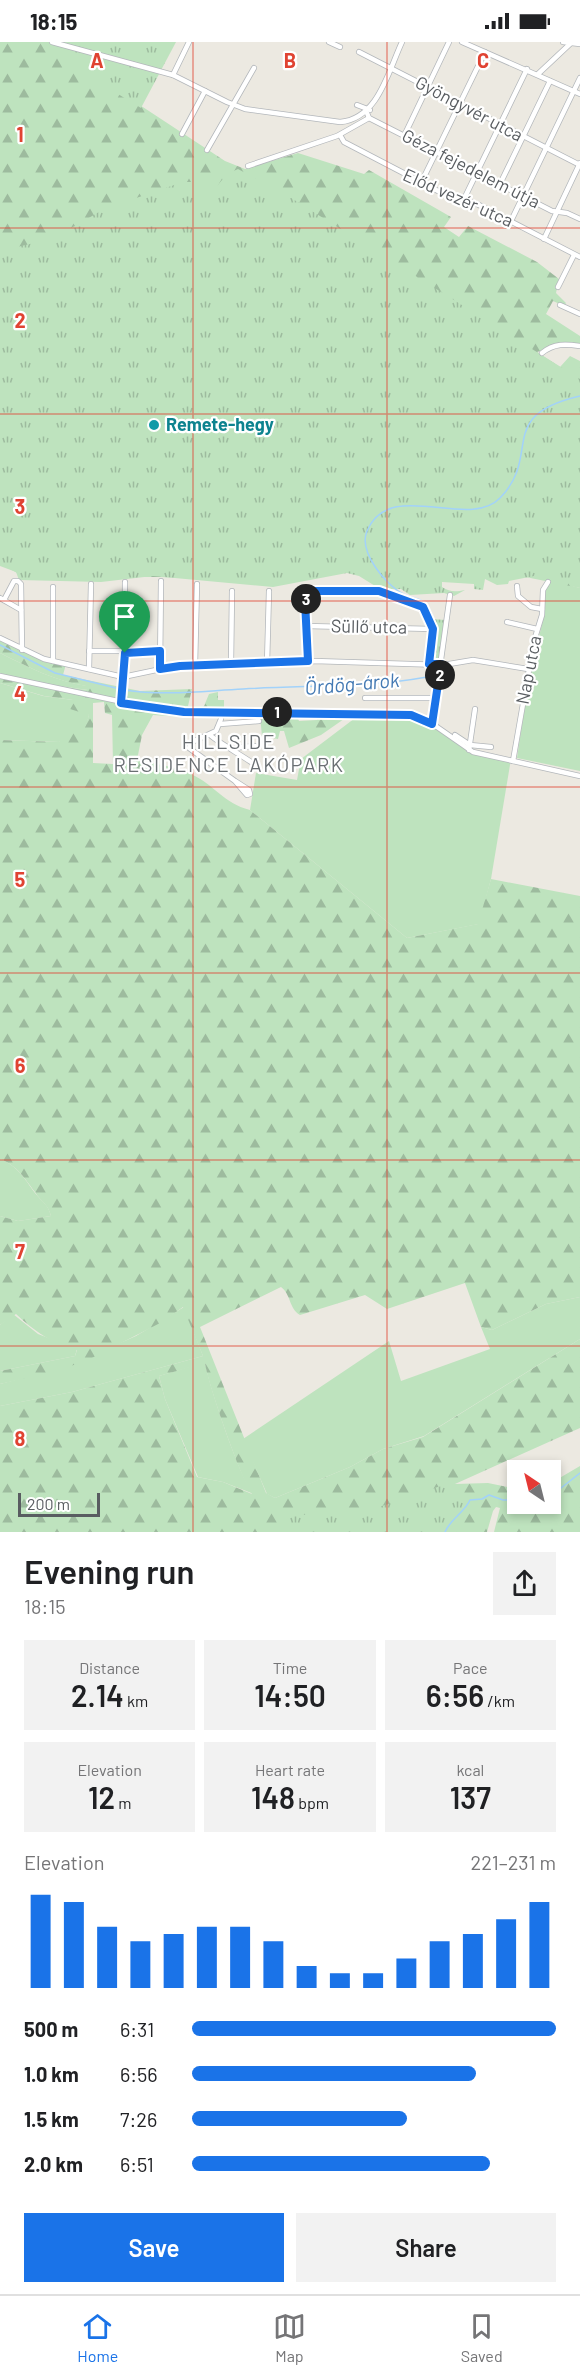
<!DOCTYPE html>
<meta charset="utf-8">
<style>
body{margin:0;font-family:Barlow,sans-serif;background:#f2f2f2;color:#202124;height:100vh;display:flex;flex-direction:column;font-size:22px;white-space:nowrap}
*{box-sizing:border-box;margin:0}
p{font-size:20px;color:#757577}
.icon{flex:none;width:33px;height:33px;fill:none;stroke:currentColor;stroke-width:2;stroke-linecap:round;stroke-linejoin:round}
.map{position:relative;height:1490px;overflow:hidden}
.sheet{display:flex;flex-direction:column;background:#fff;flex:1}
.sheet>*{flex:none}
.needle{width:39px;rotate:325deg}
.fabs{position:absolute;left:507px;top:1418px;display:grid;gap:12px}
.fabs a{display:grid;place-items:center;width:54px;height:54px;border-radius:0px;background:#fff;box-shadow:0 3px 9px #0003;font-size:30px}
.scale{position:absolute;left:18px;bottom:15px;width:82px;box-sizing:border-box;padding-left:6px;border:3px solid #595d61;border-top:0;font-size:16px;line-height:21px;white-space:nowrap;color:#595d61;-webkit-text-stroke:4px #fff;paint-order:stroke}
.pin{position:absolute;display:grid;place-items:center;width:51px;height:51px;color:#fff;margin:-62px -26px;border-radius:50% 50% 50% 0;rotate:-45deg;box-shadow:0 0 6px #0007}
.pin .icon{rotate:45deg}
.km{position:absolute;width:30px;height:30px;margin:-15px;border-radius:50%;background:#222;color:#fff;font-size:16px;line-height:30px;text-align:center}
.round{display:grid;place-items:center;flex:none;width:63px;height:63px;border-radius:0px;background:#f2f2f2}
.summary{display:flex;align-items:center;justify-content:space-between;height:102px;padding:0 24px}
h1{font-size:33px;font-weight:600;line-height:45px}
.metrics{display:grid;grid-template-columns:repeat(3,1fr);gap:9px;height:102px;padding:6px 24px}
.metrics div{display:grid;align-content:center;border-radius:0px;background:#f2f2f2;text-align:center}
.metrics b{font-size:30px;font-weight:600}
.metrics small{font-size:16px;font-weight:400}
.metrics p{font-size:16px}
.chart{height:168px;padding:12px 24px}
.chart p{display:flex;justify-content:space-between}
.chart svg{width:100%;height:108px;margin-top:6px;stroke:#1a73e8;stroke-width:6}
.action{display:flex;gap:12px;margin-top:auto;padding:12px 24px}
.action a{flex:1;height:69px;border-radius:0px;background:#1a73e8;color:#fff;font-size:24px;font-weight:600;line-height:69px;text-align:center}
.action a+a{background:#f2f2f2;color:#202124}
ul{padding:0 24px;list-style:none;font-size:20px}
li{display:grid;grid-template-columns:96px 72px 1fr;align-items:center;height:45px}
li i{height:15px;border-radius:8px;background:#1a73e8}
.status{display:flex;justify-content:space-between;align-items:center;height:42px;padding:0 30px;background:#fff;direction:ltr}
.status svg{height:16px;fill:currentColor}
.menu{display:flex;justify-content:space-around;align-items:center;height:84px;border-top:2px solid #e0e0e0;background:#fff;font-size:16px;color:#757577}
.menu a{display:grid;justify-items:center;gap:3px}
.menu .selected{color:#1a73e8}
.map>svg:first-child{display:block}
.green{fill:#bee3be}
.forest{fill:url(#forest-firs);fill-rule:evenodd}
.park{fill:url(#park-tufts)}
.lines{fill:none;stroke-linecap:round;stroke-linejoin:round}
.stream{stroke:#a2d2fa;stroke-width:1.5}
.minor-casing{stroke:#b3b7bb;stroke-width:6}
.minor{stroke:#fff;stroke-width:4.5}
.route-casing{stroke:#fff;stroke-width:12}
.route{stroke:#1a73e8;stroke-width:8}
.grid{fill:none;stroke:#e04332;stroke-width:1.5;stroke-opacity:0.55}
.culture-dot{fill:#0f9aa8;stroke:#fff;stroke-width:2}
.labels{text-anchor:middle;stroke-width:4.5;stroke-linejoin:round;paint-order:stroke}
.street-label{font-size:18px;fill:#595d61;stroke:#fff}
.culture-label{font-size:18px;font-weight:bold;fill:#0d838f;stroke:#fff;text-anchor:start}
.water-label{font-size:20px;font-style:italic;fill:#4379b3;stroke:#fff}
.neighbourhood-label{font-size:20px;letter-spacing:1.5px;fill:#6a6f73;stroke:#fff}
.grid-label{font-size:20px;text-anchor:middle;font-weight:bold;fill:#e04332;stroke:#fff;stroke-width:4.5;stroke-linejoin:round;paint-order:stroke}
</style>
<div class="status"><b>18:15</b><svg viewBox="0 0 49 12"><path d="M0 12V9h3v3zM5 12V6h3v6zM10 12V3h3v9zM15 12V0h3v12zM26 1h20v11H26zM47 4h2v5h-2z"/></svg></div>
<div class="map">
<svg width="580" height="1490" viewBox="0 0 580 1490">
<defs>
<pattern id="forest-firs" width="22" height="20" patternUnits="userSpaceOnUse" patternTransform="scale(1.5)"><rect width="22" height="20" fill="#bee3be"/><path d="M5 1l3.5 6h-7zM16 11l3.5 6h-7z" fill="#9dbb9e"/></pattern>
<pattern id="park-tufts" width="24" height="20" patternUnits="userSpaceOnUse" patternTransform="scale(1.5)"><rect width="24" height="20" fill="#bee3be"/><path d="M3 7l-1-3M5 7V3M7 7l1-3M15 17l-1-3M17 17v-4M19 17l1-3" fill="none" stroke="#9dbb9e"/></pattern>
</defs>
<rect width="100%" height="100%" fill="#ece9e1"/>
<!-- green -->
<g class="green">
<path d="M550 538 580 546V729L517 716C524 668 532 621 544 574 547 563 542 547 550 538Z"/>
<path d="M0 611C28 625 55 639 87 644L88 648 31 640 0 631Z"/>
<path d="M0 641 43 654 73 658 89 673 85 688 59 700 0 698Z"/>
<path d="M363 670 422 674 470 707 511 717 491 837 479 882 407 896 250 768 256 731 297 738 301 717Z"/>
<path d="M0 1117C18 1124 24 1136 35 1151 42 1160 48 1162 51 1174L18 1179 0 1174Z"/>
<path d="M580 1255V1297L424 1394 383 1407 350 1425 275 1456 267 1452 243 1397 389 1299 401 1339 490 1307 481 1285 492 1288 546 1262Z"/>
<path d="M184 1265 203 1314 72 1350 0 1364V1342L65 1325 136 1294Z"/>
<path d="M13 1272 38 1292 77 1307 75 1314 0 1329V1283Z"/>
<path d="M205 1320C207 1338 242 1443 254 1452L223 1440 198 1435 165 1357 159 1334Z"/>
</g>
<!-- forest -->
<g class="forest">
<path d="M0 0H101L88 29 225 119 245 127 298 111 364 132 369 128 451 175 444 185 459 195 468 184 537 220 559 237 556 251 566 261 564 264 553 259 546 272 580 294V302L558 303 537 310 560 325 570 314 580 319V546L490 528 329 525 298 540 159 535H19L17 531 5 524 0 412Z"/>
<path d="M0 597 46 620 66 622 63 633 140 649 192 647 188 664H204L209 652 218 650V658H224V667L186 669 183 675 153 673 142 693 137 718C154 722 176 724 191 732 215 743 223 761 250 768L407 896 478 882 491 837 580 854V1255L546 1262 492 1288 481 1285 465 1241 387 1267 365 1253 300 1273C289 1267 291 1252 281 1245L200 1285 266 1451 275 1456 350 1425 383 1407 423 1395 580 1297V1386L455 1442 488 1441 517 1447 518 1461H550L551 1441 580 1424V1490H494L500 1466 496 1465 493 1469 487 1490H0V1364L72 1350 203 1314 183 1265 162 1280 86 1319 49 1331 0 1342V1329L75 1314 77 1308C53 1302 34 1289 16 1272L0 1283V1174L18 1179 51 1174C48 1162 41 1160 35 1150 24 1136 18 1124 0 1117V698L59 700 63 696 64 684 84 688 89 673 70 667 73 658 44 654 0 641V631L31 640 87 648 86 644C55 639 28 625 0 611ZM104 660 105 671 112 673 113 722 93 721V661ZM205 1321C207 1339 242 1440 252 1452L223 1440 197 1435 165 1357 159 1334Z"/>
<path d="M343 671 344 677 321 693 289 706 284 689H280L278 697 262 694 260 674H297L299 679 317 678V673Z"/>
</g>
<!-- park -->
<g class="park">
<path d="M67 0H176L141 66 57 15Z"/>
<path d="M238 127 288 154 580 337V543L534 534 509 539 508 542 497 543 485 537 483 548 474 547V542L442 540V545C450 550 455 550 465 548L454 554 444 551 410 553 401 547H380L359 534 347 531 273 545 153 534 101 540 19 538 16 530 0 524V209L34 201 75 184 104 167 183 140H192L201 151 212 150 227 132Z"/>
<path d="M431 577 446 578 440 619 432 616 435 586Z"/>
<path d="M446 1442 470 1463 456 1490H284L277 1478C308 1469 331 1473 361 1468 390 1464 418 1452 446 1442Z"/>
</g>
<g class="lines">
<!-- stream -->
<g class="stream">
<path d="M0 603 55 631 120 647"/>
<path d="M434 621C436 600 440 582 427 564 421 555 411 557 403 552 386 543 358 510 367 489 390 435 468 489 500 456 543 412 494 374 580 354"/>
<path d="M124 648C165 654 202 649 243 647 305 643 367 646 427 635L434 626"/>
<path d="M550 1449 561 1446 580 1431"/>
<path d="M445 1490C451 1476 464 1471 470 1458L482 1457 489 1453 503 1458H518"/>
</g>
<defs>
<g id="minor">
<path d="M52 0 173 33 227 60 245 67 340 80C378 77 388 30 402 0"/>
<path d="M329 0 340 5"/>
<path d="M462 0 580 52"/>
<path d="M563 0 580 2"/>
<path d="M359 10 580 123"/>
<path d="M538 32 572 0"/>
<path d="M173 33 189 0"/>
<path d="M357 63 370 68"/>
<path d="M367 71 369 76 552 169 567 171 580 177"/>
<path d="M182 92 205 49"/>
<path d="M405 92 449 0"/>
<path d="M340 93 344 100 438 149 477 162 580 215"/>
<path d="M207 108 254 26"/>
<path d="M248 124 337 94 369 76"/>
<path d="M421 141 485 10"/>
<path d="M500 142 550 39"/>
<path d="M464 157 527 27"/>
<path d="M511 179 580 36"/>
<path d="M544 197 580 121"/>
<path d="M558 245 574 213"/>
<path d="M560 263 580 272"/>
<path d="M542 311C554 301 566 302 580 304"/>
<path d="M517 544 518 554 531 565 542 567"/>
<path d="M303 545 308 619"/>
<path d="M0 556 21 568"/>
<path d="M4 558 14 539H18L21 542 22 608"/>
<path d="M305 559 312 549H379L421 563 433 587 429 622"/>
<path d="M507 580 537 587"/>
<path d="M306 584 433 587"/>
<path d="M0 596 44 617 123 635 180 623 314 619 443 623 473 618 528 627"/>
<path d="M89 609H161"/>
<path d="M53 619V545"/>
<path d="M231 622 232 549"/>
<path d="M267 622 269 549"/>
<path d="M195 623 197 542"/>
<path d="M89 627 91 542"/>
<path d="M160 627 161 539"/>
<path d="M0 634 165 669 411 673 427 678 473 710 580 734"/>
<path d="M365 656H438"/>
<path d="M121 661 124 635 125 540"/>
<path d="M221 677 216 689 192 700 189 706 235 739 247 753 250 752 249 748 235 739"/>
<path d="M220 682 259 679"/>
<path d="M432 682 450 553"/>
<path d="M210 693C213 697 246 716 254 722"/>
<path d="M455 693 470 703 491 705"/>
<path d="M231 706 255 704"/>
<path d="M469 708 475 667"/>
<path d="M513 719 534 599 542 573 543 548 548 540"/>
</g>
</defs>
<!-- minor casing -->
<use href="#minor" class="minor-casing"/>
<!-- minor -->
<use href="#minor" class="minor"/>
</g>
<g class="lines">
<defs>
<path id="route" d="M310 549H379L423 565 433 587 429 622H441L432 682 411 673 184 670 121 661 125 611 160 609V627L180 624 308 619 305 559Z"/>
</defs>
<!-- route casing -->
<use href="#route" class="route-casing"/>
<!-- route -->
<use href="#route" class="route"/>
</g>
<!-- grid -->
<path class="grid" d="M193 0V1490M387 0V1490M0 186H580M0 372H580M0 559H580M0 745H580M0 931H580M0 1118H580M0 1304H580"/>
<!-- markers -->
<circle class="culture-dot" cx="154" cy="383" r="6"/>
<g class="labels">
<!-- street labels -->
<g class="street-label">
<text transform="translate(469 67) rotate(28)" y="6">Gyöngyvér utca</text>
<text transform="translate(471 127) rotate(27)" y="6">Géza fejedelem útja</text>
<text transform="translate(458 156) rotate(24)" y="6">Előd vezér utca</text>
<text transform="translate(369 585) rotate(1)" y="6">Süllő utca</text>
<text transform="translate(529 628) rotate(-79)" y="6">Nap utca</text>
</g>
<!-- culture labels -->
<g class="culture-label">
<text x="166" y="389">Remete-hegy</text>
</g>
<!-- water labels -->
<g class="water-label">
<text transform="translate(352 642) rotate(-5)" y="7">Ördög-árok</text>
</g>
<!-- neighbourhood labels -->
<g class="neighbourhood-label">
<text x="229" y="707">HILLSIDE<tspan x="229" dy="23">RESIDENCE LAKÓPARK</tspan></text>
</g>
</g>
<g class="grid-label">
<text x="97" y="26">A</text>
<text x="290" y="26">B</text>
<text x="483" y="26">C</text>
<text x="20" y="100">1</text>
<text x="20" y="286">2</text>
<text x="20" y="472">3</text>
<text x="20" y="659">4</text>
<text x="20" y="845">5</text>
<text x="20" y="1031">6</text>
<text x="20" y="1217">7</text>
<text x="20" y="1404">8</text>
</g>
</svg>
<div class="fabs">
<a><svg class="needle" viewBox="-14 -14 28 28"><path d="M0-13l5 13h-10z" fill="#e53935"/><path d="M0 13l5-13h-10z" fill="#757577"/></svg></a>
</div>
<div class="scale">200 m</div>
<div class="pin" style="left:125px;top:611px;background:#1e9e55"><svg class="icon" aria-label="arrive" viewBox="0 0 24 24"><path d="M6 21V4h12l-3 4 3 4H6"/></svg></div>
<b class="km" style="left:277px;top:670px">1</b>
<b class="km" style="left:440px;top:633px">2</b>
<b class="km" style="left:306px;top:557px">3</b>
</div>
<section class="sheet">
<div class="summary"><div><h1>Evening run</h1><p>18:15</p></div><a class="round"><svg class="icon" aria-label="share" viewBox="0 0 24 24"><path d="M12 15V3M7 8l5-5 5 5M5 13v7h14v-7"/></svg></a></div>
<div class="metrics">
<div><p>Distance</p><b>2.14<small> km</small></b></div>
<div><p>Time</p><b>14:50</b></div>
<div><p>Pace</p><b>6:56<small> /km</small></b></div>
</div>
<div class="metrics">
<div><p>Elevation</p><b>12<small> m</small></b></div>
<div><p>Heart rate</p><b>148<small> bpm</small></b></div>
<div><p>kcal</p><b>137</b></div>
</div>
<div class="chart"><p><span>Elevation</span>221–231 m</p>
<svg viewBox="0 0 160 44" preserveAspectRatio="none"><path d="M5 44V6M15 44V9M25 44V19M35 44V25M45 44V22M55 44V19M65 44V19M75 44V25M85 44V35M95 44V38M105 44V38M115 44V32M125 44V25M135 44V22M145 44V16M155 44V9"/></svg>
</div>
<ul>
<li><b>500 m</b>6:31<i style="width:100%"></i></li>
<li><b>1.0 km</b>6:56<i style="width:78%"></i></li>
<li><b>1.5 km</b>7:26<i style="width:59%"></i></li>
<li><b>2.0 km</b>6:51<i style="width:82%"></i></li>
</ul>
<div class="action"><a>Save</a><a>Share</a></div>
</section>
<nav class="menu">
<a class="selected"><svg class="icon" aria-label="home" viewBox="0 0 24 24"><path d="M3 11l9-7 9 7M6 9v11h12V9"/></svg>Home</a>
<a><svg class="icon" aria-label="map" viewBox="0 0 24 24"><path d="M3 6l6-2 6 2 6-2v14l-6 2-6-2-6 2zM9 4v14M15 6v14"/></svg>Map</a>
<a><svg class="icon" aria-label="saved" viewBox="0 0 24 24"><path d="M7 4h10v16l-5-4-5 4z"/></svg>Saved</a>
</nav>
